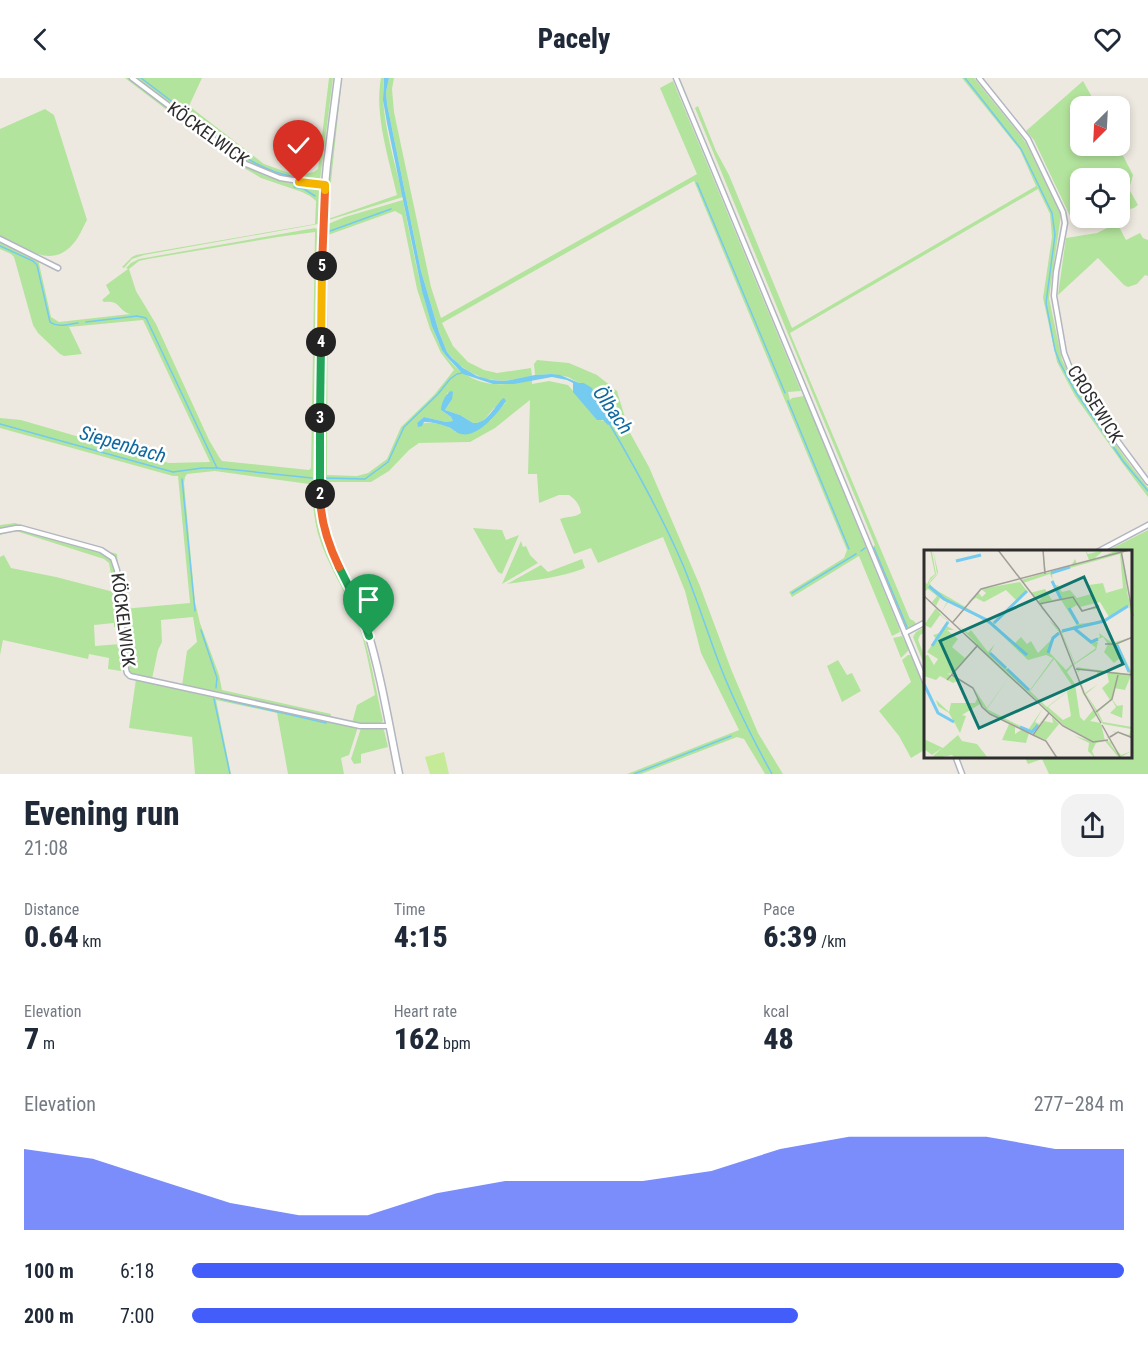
<!DOCTYPE html>
<meta charset="utf-8">
<style>
body{margin:0;font-family:"Roboto Condensed",sans-serif;background:#f2f2f3;color:#1f2937;height:100vh;display:flex;flex-direction:column;font-size:22px;white-space:nowrap}
*{box-sizing:border-box;margin:0}
p{font-size:20px;color:#747a83}
.icon{flex:none;width:33px;height:33px;fill:none;stroke:currentColor;stroke-width:2;stroke-linecap:round;stroke-linejoin:round}
.map{position:relative;height:696px;overflow:hidden}
.drawer{display:flex;flex-direction:column;background:#fff;flex:1}
.drawer>*{flex:none}
.needle{width:39px;rotate:204deg}
.buttons{position:absolute;left:1070px;top:18px;display:grid;gap:12px}
.buttons a{display:grid;place-items:center;width:60px;height:60px;border-radius:12px;background:#fff;box-shadow:0 3px 9px #0003;font-size:30px}
.pin{position:absolute;display:grid;place-items:center;width:51px;height:51px;color:#fff;margin:-62px -26px;border-radius:50% 50% 50% 0;rotate:-45deg;box-shadow:0 0 6px #0007}
.pin .icon{rotate:45deg}
.km{position:absolute;width:30px;height:30px;margin:-15px;border-radius:50%;background:#222;color:#fff;font-size:16px;line-height:30px;text-align:center}
.round{display:grid;place-items:center;flex:none;width:63px;height:63px;border-radius:18px;background:#f2f2f3}
.overview{display:flex;align-items:center;justify-content:space-between;height:102px;padding:0 24px}
h1{font-size:33px;font-weight:800;line-height:45px}
.figures{display:grid;grid-template-columns:repeat(3,1fr);gap:9px;height:102px;padding:6px 24px}
.figures div{display:grid;align-content:center}
.figures b{font-size:30px;font-weight:800}
.figures small{font-size:16px;font-weight:400}
.figures p{font-size:16px}
.chart{height:168px;padding:12px 24px}
.chart p{display:flex;justify-content:space-between}
.chart svg{width:100%;height:108px;margin-top:6px;fill:#425dfa;opacity:.7}
ul{padding:0 24px;list-style:none;font-size:20px}
li{display:grid;grid-template-columns:96px 72px 1fr;align-items:center;height:45px}
li i{height:15px;border-radius:8px;background:#425dfa}
header{display:flex;justify-content:space-between;align-items:center;height:78px;padding:0 24px;background:#fff;font-size:27px;font-weight:800}
.map>svg:first-child{display:block}
.green{fill:#b3e49d;fill-rule:evenodd}
.pitch{fill:#c5eb99}
.water{fill:#74caef}
.lines{fill:none;stroke-linecap:round;stroke-linejoin:round}
.stream{stroke:#74caef;stroke-width:1.5}
.street-casing{stroke:#b3b6c0;stroke-width:7}
.secondary-casing{stroke:#b3b6c0;stroke-width:9}
.street{stroke:#fff;stroke-width:4}
.secondary{stroke:#fff;stroke-width:6}
.split-1-casing{stroke:#fff;stroke-width:12}
.split-2-casing{stroke:#fff;stroke-width:12}
.split-3-casing{stroke:#fff;stroke-width:12}
.split-4-casing{stroke:#fff;stroke-width:12}
.split-5-casing{stroke:#fff;stroke-width:12}
.split-6-casing{stroke:#fff;stroke-width:12}
.split-7-casing{stroke:#fff;stroke-width:12}
.split-1{stroke:#22a559;stroke-width:8}
.split-2{stroke:#f0652b;stroke-width:8}
.split-3{stroke:#22a559;stroke-width:8}
.split-4{stroke:#22a559;stroke-width:8}
.split-5{stroke:#f5b400;stroke-width:8}
.split-6{stroke:#f0652b;stroke-width:8}
.split-7{stroke:#f5b400;stroke-width:8}
.labels{text-anchor:middle;stroke-width:5;stroke-linejoin:round;paint-order:stroke}
.street-label{font-size:18px;fill:#2d2d2d;stroke:#fff}
.water-label{font-size:20px;font-style:italic;fill:#0e69a1;stroke:#fff}
.inset-river{fill:none;stroke:#74caef;stroke-width:3}
.inset-road{fill:none;stroke:#a19e98;stroke-width:1.5}
.view{fill:#0f766e;fill-opacity:0.15;stroke:#0f766e;stroke-width:3}
.inset-edge{fill:none;stroke:#2d2d2d;stroke-width:3}
</style>
<header><svg class="icon" aria-label="back" viewBox="0 0 24 24"><path d="M15 5l-7 7 7 7"/></svg>Pacely<svg class="icon" aria-label="heart" viewBox="0 0 24 24"><path d="M12 20l-8-8c-3-5 5-10 8-4 3-6 11-1 8 4z"/></svg></header>
<div class="map">
<svg width="1148" height="696" viewBox="0 0 1148 696">
<rect width="100%" height="100%" fill="#eee9e0"/>
<!-- green -->
<g class="green">
<path d="M125 0H130L215 66 244 87 264 97 285 104 315 109 320 112 318 146 144 177 132 181 124 190 122 189 132 179 136 177 315 146 316 123 310 118 302 114 261 100 239 87Z"/>
<path d="M137 0H202L189 28 264 86 289 95 304 96 314 94 318 91 329 0H333L320 102C301 110 254 89 237 78Z"/>
<path d="M341 0H342L329 122 328 141 397 117C389 81 374 36 381 0H384C379 35 395 84 403 119L329 142 326 140C327 93 335 46 341 0Z"/>
<path d="M389 0H394L392 11 394 34 431 209 441 240 697 96 660 10 673 3 801 313 788 314 790 322 792 320 804 318 899 550 900 554 892 558 859 478 792 519 789 514 844 480 847 472 694 103 442 245 453 268 468 284 484 292 497 295 531 290 532 298 505 303 485 301 468 293 458 286 447 274 439 254 421 193 387 26 386 14Z"/>
<path d="M962 0H974L1020 57 1026 65 1061 137 1049 220 1062 282 1080 316 1128 384 1148 410V419L1123 386 1075 318 1057 284 1043 220 1052 159 1050 136 1038 111 790 255 910 541 914 543 917 547 908 552H905L871 470 875 467 695 30 698 28 716 73 729 97 792 250 1036 108 1020 72Z"/>
<path d="M1083 3 1097 28H1080V68H1118L1133 97 1129 111 1138 127 1134 130 1119 134V100H1080V140H1070V138L1034 62 1026 53Z"/>
<path d="M45 31 54 37 87 142C83 149 79 160 73 166 51 192 23 169 0 158V51Z"/>
<path d="M403 122C410 158 417 195 427 230 431 245 436 260 443 273 448 282 457 291 465 296 485 310 510 307 532 302V306L549 303 568 307 597 341 611 345 599 326 594 314 584 305H579L568 299 552 296 535 297 534 286 537 282 569 285 597 297 617 313 629 353 649 389 700 508 731 591 758 655 783 696H765L744 661 737 659 641 696H627L739 652 701 575 685 513 663 459 598 485 591 470 574 476 560 441C568 438 574 440 581 435 580 427 576 422 569 417H559L539 425 537 396H528L530 322 495 350 470 364 419 365 409 372 389 393 371 404H327C326 412 325 420 325 428 327 456 347 491 359 517L355 516 335 475 327 454 322 413 325 149 328 146 345 139ZM395 133 402 137 417 211 430 251 441 275 454 292 434 317 401 349 387 381 368 395 357 398 327 397 328 157ZM448 314 450 324 445 332 460 337 473 345H477L484 342 494 330 506 324 490 343 456 354C446 346 430 342 417 347V345L424 339 446 344 453 343 451 339 441 332 443 324Z"/>
<path d="M1117 145 1126 162 1140 155 1143 160 1148 162V198L1145 197 1137 206 1128 209 1124 207 1098 180 1058 217 1066 160 1097 155Z"/>
<path d="M315 150 317 151 313 400C314 420 315 440 321 459 330 488 347 512 357 539 370 572 375 608 383 643 376 651 362 646 352 645L357 627 375 617C370 593 366 568 358 545 347 515 327 487 318 456 314 441 313 425 311 410L309 406 215 393 187 396 185 399 184 405 195 524 200 545 219 597 222 612 331 636 330 640 218 615 217 617 358 649 349 677 341 680 344 696H288L277 635 216 622 231 696H195L192 659 129 650 136 601 182 608 187 573 197 564 193 539 161 542 162 564 158 572 152 601 132 597 126 590 117 486 104 473 19 448 0 452V447L15 445 117 476 122 531 190 525 178 398H173L0 350V340L21 342 169 385 210 384 143 242 69 249 82 276 64 278 60 276 38 255 33 247 14 179 11 176 0 171V162L38 181 51 239 59 244 130 236C117 232 121 222 104 224L102 222 110 215 106 207 128 191 126 190 131 185 139 181ZM315 154 311 390 309 392 222 383 219 379 209 362 156 246 136 213 129 191 139 183 148 181 278 159Z"/>
<path d="M473 450 502 452 506 462 519 457 502 496 498 494Z"/>
<path d="M14 452H22L102 475C110 479 113 483 115 492L120 549H114V545L94 547 95 568 120 566 121 593 108 591 109 580 89 576 88 581 3 562 0 577V479L4 477 11 490 56 499 114 514 109 485 104 481 19 454 14 453 0 457V455Z"/>
<path d="M1148 452V696H1049L1042 681 1028 686 1025 680H1132V474H1105Z"/>
<path d="M521 463 523 469 526 468 530 477 538 485 502 506Z"/>
<path d="M582 481 585 490C561 500 533 502 507 506L541 487 548 494Z"/>
<path d="M926 548V554L920 557 918 562 926 582V591L913 559 916 554Z"/>
<path d="M902 558 908 570V573L901 580 893 560Z"/>
<path d="M908 577H910L911 578 926 614V671L911 680 899 658 879 633 911 604 902 582Z"/>
<path d="M838 582 847 597 852 595 861 613 842 624 827 588Z"/>
<path d="M361 650H381L384 652 388 669 361 676V685L354 686 351 681Z"/>
</g>
<!-- pitch -->
<path class="pitch" d="M444 674 449 696H430L425 679Z"/>
<!-- water -->
<g class="water">
<path d="M384 0H389L386 14 387 26 421 193 439 254 447 274 452 280 463 290 477 298 491 302 505 303 535 297 552 296 560 297 579 305H584L592 310 599 326 612 345 608 347 603 342H597L573 314V305L567 302 552 299 514 306H493L463 296 447 279 442 272 432 248 422 213 387 45 383 22Z"/>
<path d="M451 313 453 314 452 321 445 332 460 337 473 345H477L484 342 490 336 502 321 504 320 506 323C498 335 478 360 461 356 456 355 453 351 448 349 441 346 432 344 424 344L422 348 418 349 417 345 424 339 446 344 453 343 451 339 441 332C441 326 445 316 451 313Z"/>
</g>
<g class="lines">
<!-- stream -->
<g class="stream">
<path d="M141 0 183 32"/>
<path d="M965 0 1021 71 1052 135 1055 157 1046 225 1055 272 1060 285 1075 313 1123 383 1148 413"/>
<path d="M188 36C221 61 253 93 296 99"/>
<path d="M697 105 785 315"/>
<path d="M294 109 304 111 315 118"/>
<path d="M330 153 391 131"/>
<path d="M0 168 33 183 37 187 50 244C58 250 69 246 78 245"/>
<path d="M86 244 137 238 146 240 217 390"/>
<path d="M788 323 849 471"/>
<path d="M609 345C636 391 662 438 683 487 695 516 705 547 716 577 731 618 751 658 772 696"/>
<path d="M0 346 173 394 202 390H217L312 400"/>
<path d="M324 400 365 401 388 384 404 349 438 316 450 301 457 296 462 295"/>
<path d="M182 401 195 533"/>
<path d="M874 470 907 549"/>
<path d="M861 473 865 470"/>
<path d="M792 515 856 476"/>
<path d="M201 552 217 600 216 610"/>
<path d="M214 621 230 696"/>
<path d="M221 621 326 645"/>
<path d="M634 696 731 658"/>
</g>
<defs>
<g id="street">
<path d="M132 0 246 86 280 100 325 107"/>
<path d="M676 0 926 606"/>
<path d="M979 0 1028 61 1063 134 1065 145 1056 194 1054 218 1064 275 1071 293 1081 310 1119 365 1148 404"/>
<path d="M0 161 58 190"/>
<path d="M0 453 16 450H21L101 472 113 480 117 492 125 587 127 595 130 598 360 648H389"/>
<path d="M1097 474 1148 447"/>
<path d="M905 555 926 544"/>
<path d="M956 680 962 696"/>
</g>
<path id="secondary" d="M338 0 327 86 323 130 319 391C320 414 320 437 327 459 336 490 356 517 366 548 381 596 389 647 399 696"/>
</defs>
<!-- street casing -->
<use href="#street" class="street-casing"/>
<!-- secondary casing -->
<use href="#secondary" class="secondary-casing"/>
<!-- street -->
<use href="#street" class="street"/>
<!-- secondary -->
<use href="#secondary" class="secondary"/>
</g>
<g class="lines">
<defs>
<path id="split-1" d="M339 489 358 527 369 558"/>
<path id="split-2" d="M320 416C320 442 328 466 339 489"/>
<path id="split-3" d="M320 416V340"/>
<path id="split-4" d="M320 340 321 264"/>
<path id="split-5" d="M321 264 322 188"/>
<path id="split-6" d="M322 188 325 112"/>
<path id="split-7" d="M299 104 325 107V112"/>
</defs>
<!-- split-1 casing -->
<use href="#split-1" class="split-1-casing"/>
<!-- split-2 casing -->
<use href="#split-2" class="split-2-casing"/>
<!-- split-3 casing -->
<use href="#split-3" class="split-3-casing"/>
<!-- split-4 casing -->
<use href="#split-4" class="split-4-casing"/>
<!-- split-5 casing -->
<use href="#split-5" class="split-5-casing"/>
<!-- split-6 casing -->
<use href="#split-6" class="split-6-casing"/>
<!-- split-7 casing -->
<use href="#split-7" class="split-7-casing"/>
<!-- split-1 -->
<use href="#split-1" class="split-1"/>
<!-- split-2 -->
<use href="#split-2" class="split-2"/>
<!-- split-3 -->
<use href="#split-3" class="split-3"/>
<!-- split-4 -->
<use href="#split-4" class="split-4"/>
<!-- split-5 -->
<use href="#split-5" class="split-5"/>
<!-- split-6 -->
<use href="#split-6" class="split-6"/>
<!-- split-7 -->
<use href="#split-7" class="split-7"/>
</g>
<g class="labels">
<!-- street labels -->
<g class="street-label">
<text transform="translate(208 56) rotate(36)" y="6">KÖCKELWICK</text>
<text transform="translate(1095 326) rotate(58)" y="6">CROSEWICK</text>
<text transform="translate(123 542) rotate(83)" y="6">KÖCKELWICK</text>
</g>
<!-- water labels -->
<g class="water-label">
<text transform="translate(613 332) rotate(55)" y="7">Ölbach</text>
<text transform="translate(123 366) rotate(16)" y="7">Siepenbach</text>
</g>
</g>
<!-- overview -->
<g transform="translate(924 472)">
<rect width="208" height="208" fill="#eee9e0"/>
<path d="M6 0 8 2 12 24 6 30 4 36 7 30 13 24 9 0 14 22 13 25 6 33 7 37 69 73 92 50 82 40 60 52 52 48 43 53 54 42 58 47 62 43 57 39 96 32 103 41 70 74 90 94 97 87 103 94 107 91 114 103 135 82 125 70 131 75 135 81 150 114 159 142 166 154 159 144 149 115 143 122 151 134 156 167 160 171 170 159 173 165 166 171 177 173 181 191H184L193 203 194 202 188 195 186 193 182 184 184 187 192 183 188 181 205 185 207 179 179 174 160 141 153 119 135 78 113 52 118 48 111 49 76 1 97 30 120 23 119 0 122 23 147 16 151 9 153 14 165 10 161 0 164 4 180 0 169 10 193 0H207L198 3 204 47 208 55V69L205 56 181 71 151 78 167 92 176 87 175 83 188 93 208 87 194 94 208 123 201 140 190 138 188 149 193 156 199 155 198 168 186 163 192 157 188 150 174 162 179 172 208 177V188L194 183 184 189 197 205 208 201 195 208 181 191 172 193 168 201 171 208 164 201 165 193 151 186 170 192 139 175 64 104 110 149 85 127 63 159 104 180 119 158 111 172 115 174 124 163 108 184 66 163 58 156 50 138 29 126 50 138 63 158 85 127 53 97 28 124 23 123 35 130 29 133 16 126 12 130 0 126V106L4 105 10 115 14 109 3 102 12 89 9 85 16 83 24 71 16 65 7 78 0 75 12 58 18 66 25 71 23 76 30 80H23L34 89 28 97 41 108 52 96 39 82 55 96 34 75 44 83 47 80 64 102 71 94 66 103 106 140 129 108 122 105 104 110 67 75 38 58 24 52 17 63 23 52 16 48 12 56 8 52 13 46 4 39 0 42V31L3 34 6 28 11 24ZM196 4 199 38 182 43 179 33 165 35 167 44 153 48 146 40 138 42 134 35 129 36 128 23ZM126 24 137 48 128 50 121 39 106 43 99 33ZM137 50 153 75 137 81 117 58 119 53ZM176 52 185 67 179 71 154 74 146 59 153 55 157 61 172 59 176 57 159 60 156 57ZM149 79 172 98 151 113 138 83ZM136 83 149 113 142 120 126 103 129 88ZM179 87 184 94 180 102 190 113 198 106 205 124 152 117 151 114 172 100 174 92 170 91ZM130 109 149 137 123 157 106 141ZM157 119 173 121V126L183 123 185 132 178 138 186 150 173 160 162 144 174 134 161 143 154 122ZM143 142 147 166 139 170 124 157ZM54 146 56 154 38 165 42 166 36 183 25 163 14 156 12 150 25 162 27 153H51ZM128 167 135 174 122 190 110 185 120 171 129 173ZM85 174 91 177V184L97 180 105 183 102 193 78 190ZM34 185 38 191 53 194 64 208H31L28 205 13 208 9 206 18 198 8 205 0 199V189L19 198Z" fill="#b3e49d" fill-rule="evenodd"/>
<path class="inset-river" d="M32 11 57 5M127 23 146 17M128 31 137 49M5 36 20 49 63 70 103 105M145 58 154 74M70 73 103 41M151 79 167 92 174 89M138 81 180 71 204 56M193 95 205 122M8 96 24 72M66 103 82 118M124 103 129 88 135 83M83 119 105 140M0 134 14 163 30 172M96 177 108 182 114 175"/>
<path class="inset-road" d="M74 0 135 79 160 143 177 173M119 0 121 24M197 0 209 66M0 46 139 176 169 192 184 190M115 54 149 47 158 61 175 56M29 72 57 39 205 0M181 94H192L209 87M152 119 209 125M28 125 49 138 58 157 66 164 109 185 125 163M23 130 54 95M172 162 188 149 194 125M178 175 196 207M109 185 122 191 133 208M186 187 194 182 209 188"/>
<path class="view" d="M160 27 199 114 55 178 16 91Z"/>
<rect width="208" height="208" class="inset-edge"/>
</g>
</svg>
<div class="buttons">
<a><svg class="needle" viewBox="-14 -14 28 28"><path d="M0-13l5 13h-10z" fill="#e53935"/><path d="M0 13l5-13h-10z" fill="#747a83"/></svg></a>
<a><svg class="icon" aria-label="locate" viewBox="0 0 24 24"><circle cx="12" cy="12" r="6"/><path d="M12 2v4M12 18v4M2 12h4M18 12h4"/></svg></a>
</div>
<div class="pin" style="left:369px;top:558px;background:#1e9e55"><svg class="icon" aria-label="arrive" viewBox="0 0 24 24"><path d="M6 21V4h12l-3 4 3 4H6"/></svg></div>
<div class="pin" style="left:299px;top:104px;background:#d93025"><svg class="icon" aria-label="check" viewBox="0 0 24 24"><path d="M5 12l5 5 9-10"/></svg></div>
<b class="km" style="left:320px;top:416px">2</b>
<b class="km" style="left:320px;top:340px">3</b>
<b class="km" style="left:321px;top:264px">4</b>
<b class="km" style="left:322px;top:188px">5</b>
</div>
<section class="drawer">
<div class="overview"><div><h1>Evening run</h1><p>21:08</p></div><a class="round"><svg class="icon" aria-label="share" viewBox="0 0 24 24"><path d="M12 15V3M7 8l5-5 5 5M5 13v7h14v-7"/></svg></a></div>
<div class="figures">
<div><p>Distance</p><b>0.64<small> km</small></b></div>
<div><p>Time</p><b>4:15</b></div>
<div><p>Pace</p><b>6:39<small> /km</small></b></div>
</div>
<div class="figures">
<div><p>Elevation</p><b>7<small> m</small></b></div>
<div><p>Heart rate</p><b>162<small> bpm</small></b></div>
<div><p>kcal</p><b>48</b></div>
</div>
<div class="chart"><p><span>Elevation</span>277–284 m</p>
<svg viewBox="0 0 160 44" preserveAspectRatio="none"><path d="M0 44V11L10 15L20 24L30 33L40 38L50 38L60 29L70 24L80 24L90 24L100 20L110 11L120 6L130 6L140 6L150 11L160 11V44z"/></svg>
</div>
<ul>
<li><b>100 m</b>6:18<i style="width:100%"></i></li>
<li><b>200 m</b>7:00<i style="width:65%"></i></li>
</ul>
</section>
